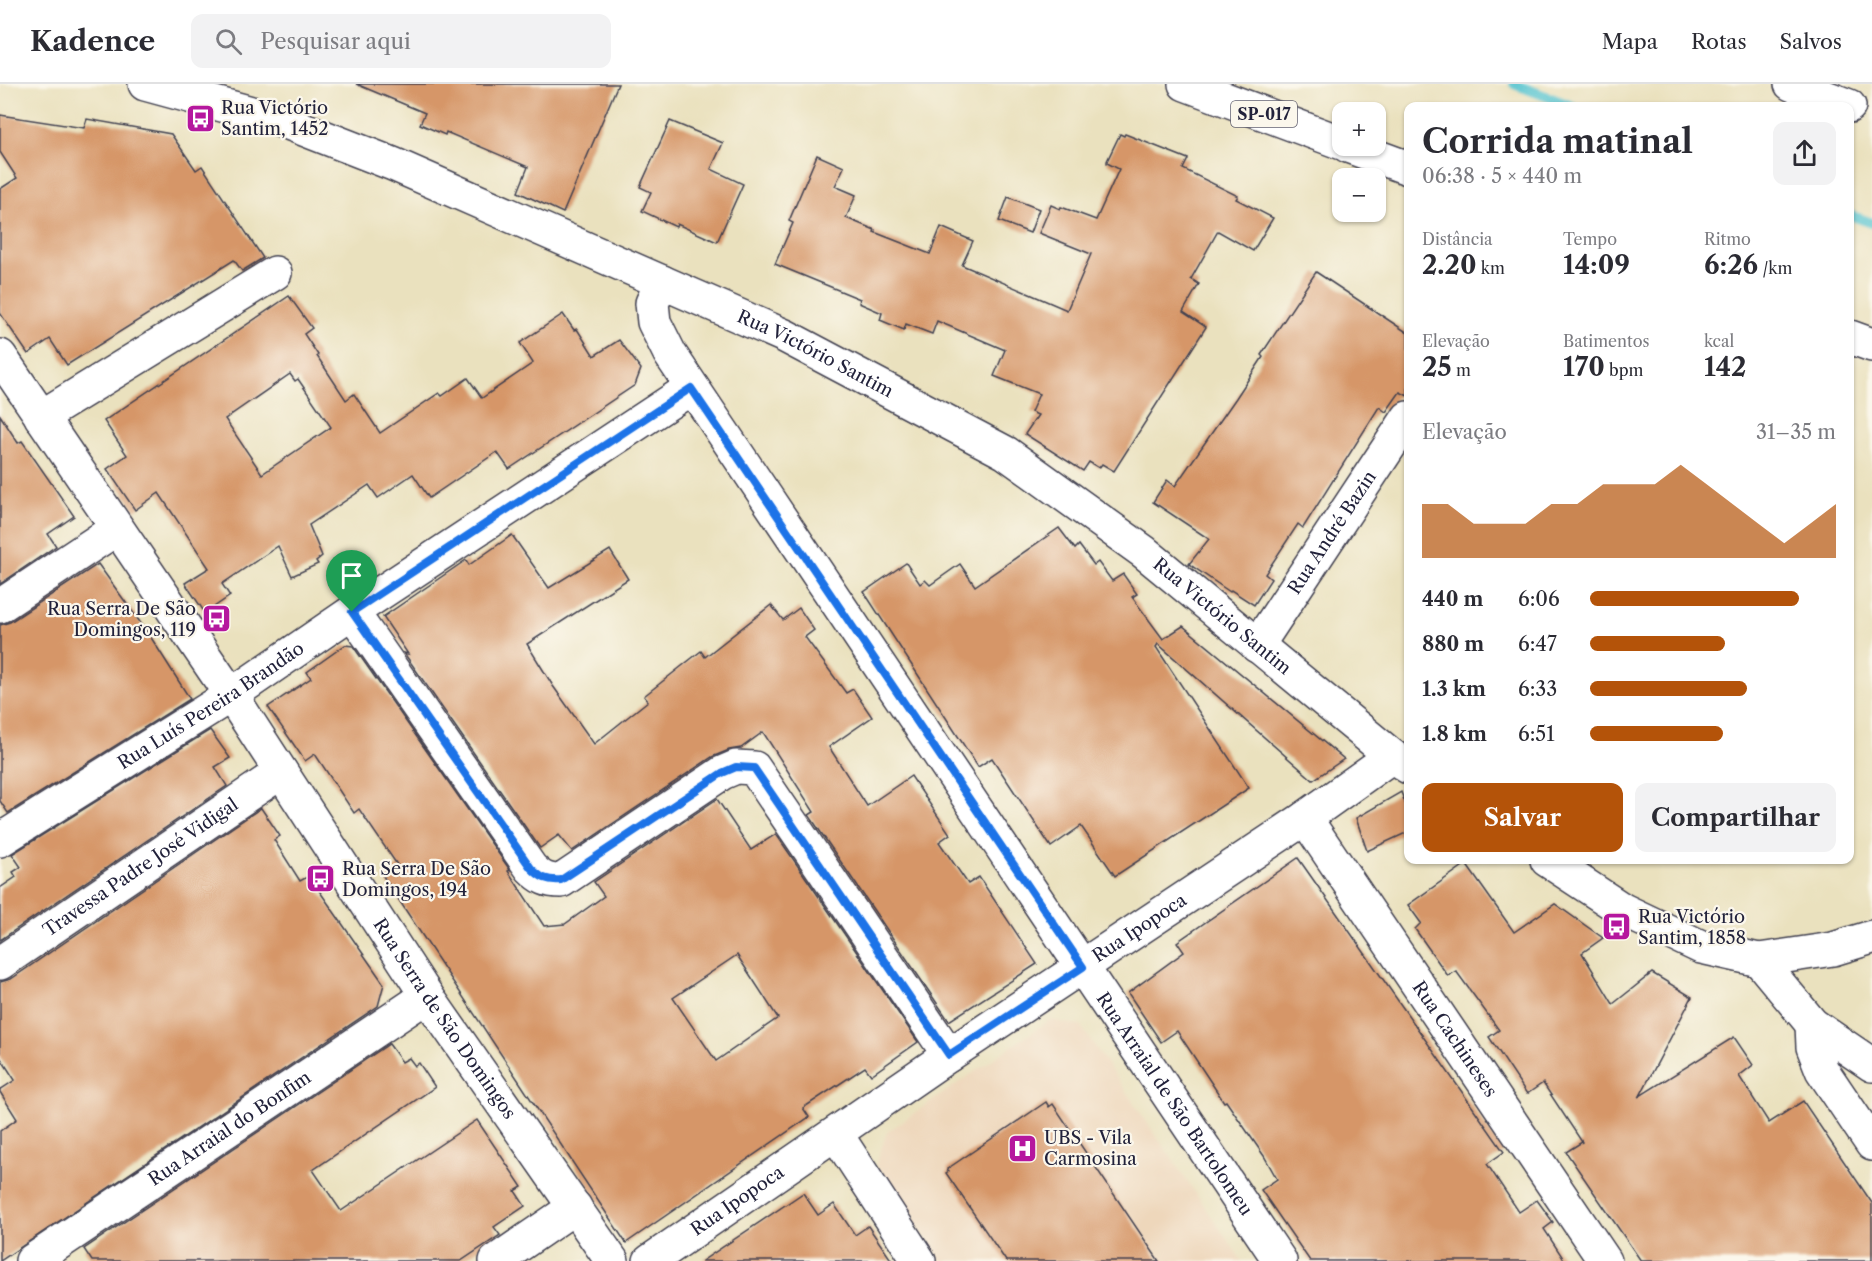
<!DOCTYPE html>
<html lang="pt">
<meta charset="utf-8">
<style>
body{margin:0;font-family:"Libre Caslon Text",serif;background:#f2f2f3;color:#2b2b33;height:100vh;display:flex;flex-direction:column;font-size:22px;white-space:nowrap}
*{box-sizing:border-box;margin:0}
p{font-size:20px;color:#7c7c81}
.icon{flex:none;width:33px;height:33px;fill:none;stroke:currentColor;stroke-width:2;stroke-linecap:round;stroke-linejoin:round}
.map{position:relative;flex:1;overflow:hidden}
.sheet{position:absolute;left:1404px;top:18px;width:450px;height:762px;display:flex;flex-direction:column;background:#fff;border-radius:12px;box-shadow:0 2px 4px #0004}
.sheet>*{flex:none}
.buttons{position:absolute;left:1332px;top:18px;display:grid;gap:12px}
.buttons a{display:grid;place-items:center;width:54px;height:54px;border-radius:12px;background:#fff;box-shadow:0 2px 4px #0004;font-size:30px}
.pin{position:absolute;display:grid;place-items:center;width:51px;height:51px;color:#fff;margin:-62px -26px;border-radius:50% 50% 50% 0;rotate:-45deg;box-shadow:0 0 6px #0007}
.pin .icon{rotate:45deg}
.round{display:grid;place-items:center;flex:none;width:63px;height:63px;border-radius:12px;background:#f2f2f3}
.overview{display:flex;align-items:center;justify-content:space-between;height:102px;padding:0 18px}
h1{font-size:33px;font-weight:800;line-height:45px}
.figures{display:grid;grid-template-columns:repeat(3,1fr);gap:9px;height:102px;padding:6px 18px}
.figures div{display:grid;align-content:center}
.figures b{font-size:26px;font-weight:800}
.figures small{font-size:16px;font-weight:400}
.figures p{font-size:16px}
.chart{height:168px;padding:12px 18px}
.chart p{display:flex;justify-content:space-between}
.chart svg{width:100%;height:108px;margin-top:6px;fill:#b45309;opacity:.7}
.primary-button{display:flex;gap:12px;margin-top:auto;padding:12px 18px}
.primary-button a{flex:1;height:69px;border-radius:12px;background:#b45309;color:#fff;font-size:24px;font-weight:800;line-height:69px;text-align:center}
.primary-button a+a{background:#f2f2f3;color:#2b2b33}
ul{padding:0 18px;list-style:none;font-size:20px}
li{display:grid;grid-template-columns:96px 72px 1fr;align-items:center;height:45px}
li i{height:15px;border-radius:8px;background:#b45309}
header{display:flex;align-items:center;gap:36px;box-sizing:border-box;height:84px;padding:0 30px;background:#fff;border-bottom:2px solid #e1e1e2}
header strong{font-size:28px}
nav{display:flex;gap:33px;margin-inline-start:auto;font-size:21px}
.search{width:420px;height:54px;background:#f2f2f3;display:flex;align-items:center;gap:15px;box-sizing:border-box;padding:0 21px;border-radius:12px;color:#7c7c81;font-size:22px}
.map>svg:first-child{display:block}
.built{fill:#eed7bb}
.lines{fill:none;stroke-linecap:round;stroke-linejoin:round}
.stream{stroke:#58c5d0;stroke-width:10}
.building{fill:#d69668;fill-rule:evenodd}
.street-casing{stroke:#403f4f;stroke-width:36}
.secondary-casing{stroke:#403f4f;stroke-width:36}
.highway-casing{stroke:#403f4f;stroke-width:36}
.street{stroke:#fff;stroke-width:33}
.secondary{stroke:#fff;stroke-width:33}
.highway{stroke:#fff;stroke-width:33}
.route-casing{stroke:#fff;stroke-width:12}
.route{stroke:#1a73e8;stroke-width:8}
.labels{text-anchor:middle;stroke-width:4.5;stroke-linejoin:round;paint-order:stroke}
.shield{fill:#fbf7ec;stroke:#636270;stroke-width:1.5}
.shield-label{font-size:16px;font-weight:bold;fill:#22223b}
.poi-label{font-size:18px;fill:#22223b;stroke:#fbf7ec;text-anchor:start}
.street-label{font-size:18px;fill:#22223b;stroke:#fbf7ec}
</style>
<header>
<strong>Kadence</strong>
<div class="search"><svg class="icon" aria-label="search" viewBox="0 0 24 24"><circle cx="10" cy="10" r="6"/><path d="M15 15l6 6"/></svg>Pesquisar aqui</div>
<nav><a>Mapa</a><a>Rotas</a><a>Salvos</a></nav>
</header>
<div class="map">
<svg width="1872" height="1177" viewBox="0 0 1872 1177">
<rect width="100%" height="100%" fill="#fbf7ec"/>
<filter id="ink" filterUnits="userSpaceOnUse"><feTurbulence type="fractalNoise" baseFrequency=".0167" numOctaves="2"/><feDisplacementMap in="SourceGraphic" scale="12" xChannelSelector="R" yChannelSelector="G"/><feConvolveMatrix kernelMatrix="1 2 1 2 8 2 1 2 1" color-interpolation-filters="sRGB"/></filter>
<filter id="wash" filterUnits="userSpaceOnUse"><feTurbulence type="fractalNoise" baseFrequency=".008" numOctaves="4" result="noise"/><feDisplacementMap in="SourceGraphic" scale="24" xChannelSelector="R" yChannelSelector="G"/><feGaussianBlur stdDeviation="1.35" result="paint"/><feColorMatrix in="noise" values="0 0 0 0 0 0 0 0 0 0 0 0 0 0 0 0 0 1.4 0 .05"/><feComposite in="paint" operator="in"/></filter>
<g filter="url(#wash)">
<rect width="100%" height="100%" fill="#eae1be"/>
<!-- built -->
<path class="built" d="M1050 936 1081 942 1242 1177H941L876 1080 887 1048Z"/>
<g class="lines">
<!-- stream -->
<g class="stream">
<path d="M1514 0 1572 22"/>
<path d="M1850 131 1872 139"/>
</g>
</g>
<g id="blocks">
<!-- building -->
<g class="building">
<path d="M356 0H618L563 129 518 108 528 83 446 48 445 51 420 40 425 29Z"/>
<path d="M0 31 84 44 87 35 171 50 196 86 202 82 263 174 242 187 234 176 67 281 50 255 28 270 0 229V105L17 94 0 68Z"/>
<path d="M670 37 723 59 711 85 743 100 717 158 677 140 676 143 642 127 651 108 640 103Z"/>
<path d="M1120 50 1124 52 1125 50 1188 75 1183 85 1238 112 1236 115 1273 134 1253 167 1218 147 1191 195 1199 200 1183 228 1206 243 1114 387 1102 380 1099 384 1089 378 1083 387 1025 350 1038 331 1031 328 1039 310 994 292 1005 266 937 237 932 250 906 240 904 246 880 236 882 229 859 219 860 215 775 180 793 139 789 137 817 71 844 83 835 102 856 111 846 134 875 146 874 148 930 170 941 143 973 157 962 181 1067 226 1091 170 1039 149 1051 121 1060 125 1061 123 1096 136 1119 85 1107 79V77Z"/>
<path d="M1008 113 1039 125 1030 149 999 137Z"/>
<path d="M1316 188 1408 249V312L1400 308 1386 328 1379 323 1303 444 1298 440 1265 490 1271 495 1254 521 1231 506 1230 508 1189 480 1209 455 1153 418 1167 396 1175 402 1236 314 1263 273 1261 271Z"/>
<path d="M289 212 312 244 304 250 318 271 317 272 346 316 354 310 380 349 439 309 442 312 468 294 482 314 533 279 520 259 563 230 574 246 577 245 594 272 619 256 641 285 635 301 509 385 497 368 429 414 413 390 378 414 369 401 309 441 322 472 316 477 318 480 292 492 278 462 222 500 230 512 205 529 185 499 209 484 159 409 135 426 107 385 127 371 104 337ZM290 290 295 297 298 295 331 343 262 390 225 335Z"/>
<path d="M0 331 18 359 22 357 74 432 48 450 56 462 0 500Z"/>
<path d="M1059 444 1075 465 1079 461 1094 481 1098 478 1112 497 1123 490 1137 510 1132 513 1163 555 1183 542 1344 675 1313 696 1158 560 1156 563 1249 704 1115 792 1081 742 1051 763 992 674 978 683 864 508 906 479 920 500 925 496 930 501 960 480 975 502Z"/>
<path d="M512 451 549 504 610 466 628 495 527 560 553 602 594 660 648 617 644 612 701 567 705 573 771 521 783 536 799 524 814 546 805 553 846 609 853 605 872 633 829 663 867 722 911 692 950 750 939 758 968 800 979 793 1037 880 949 937 809 731 814 728 763 648 741 664 729 666 712 673 572 767 559 751 540 764 404 569 408 570 383 533 466 476 469 481Z"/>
<path d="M98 480 150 552 190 615 8 729 0 717V541L10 538Z"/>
<path d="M345 561 353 562 510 786 508 787 544 842 565 840 604 812 594 798 717 715 751 766 776 750 918 958 871 991 865 983 803 1024 809 1033 626 1159 383 792 398 782 359 725 354 729 315 670 305 677 268 623 311 594 307 588ZM737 871 778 934 716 977 673 914Z"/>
<path d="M210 646 230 674 215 683 227 702 0 856V804L16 793 13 788 21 783 12 770Z"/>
<path d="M1401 708 1408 727V748L1367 767 1356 734Z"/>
<path d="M261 724 280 752 274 756 300 797 309 792 384 900 378 922 0 1177V1047L17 1035 0 1008V1006L15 996 0 973V898L11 895Z"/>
<path d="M1298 774 1504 1068 1487 1080 1519 1128 1537 1116 1553 1138 1544 1145 1565 1177H1310L1261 1106 1277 1095 1264 1072 1226 1017 1224 1018 1177 947 1161 958 1128 909 1184 868 1177 858Z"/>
<path d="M1466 780 1514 848 1555 820 1603 854 1582 869 1613 920 1652 889 1692 913 1640 1012 1734 953 1753 981 1739 992 1769 1039 1803 1017 1872 1119V1177H1641L1566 1068 1582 1058 1543 999 1527 1010 1489 953 1499 946 1456 887 1448 892 1415 845 1421 839 1408 821Z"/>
<path d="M389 960 402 978 409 974 415 982 419 979 435 1003 313 1086 341 1127 477 1036 522 1103 515 1107 525 1122 494 1143 500 1151 461 1177H92L84 1165Z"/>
<path d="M1046 1018 1049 1023 1053 1020 1159 1177H1006L946 1089 949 1087 947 1085Z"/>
<path d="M803 1109 818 1131 834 1120 855 1151 868 1142 892 1177H702Z"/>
</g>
</g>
</g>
<g filter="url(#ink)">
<use href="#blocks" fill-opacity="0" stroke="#403f4f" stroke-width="1.5"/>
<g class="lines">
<defs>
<g id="street">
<path id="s1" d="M662 198 652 219 654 238 670 270 1280 1177"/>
<path id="s2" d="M0 272 231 611 427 912 612 1177"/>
<path d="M41 333 275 189"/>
<path d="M0 522 116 445"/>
<path d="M352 528 531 784C541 794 547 797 561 797L722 689 736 683 754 684 949 971"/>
<path id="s3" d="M1257 562 1408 334"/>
<path id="s4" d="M1305 734 1605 1177"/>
<path id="s5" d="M0 756 231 611 352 528 691 304"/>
<path d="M1759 876 1812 940 1872 981"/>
<path id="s6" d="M0 879 281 688"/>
<path d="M1812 940 1813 963 1822 986 1872 1060"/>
<path d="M836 1050 919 1177"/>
<path id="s7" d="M32 1177 427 912"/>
<path d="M496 1177 575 1123"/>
<path id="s8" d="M650 1177 949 971 1305 734 1392 672"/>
</g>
<g id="secondary">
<path id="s9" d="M145 0 288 39 393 80 785 252 1006 369 1144 468 1392 672 1408 683"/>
<path d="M1547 776 1623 826 1701 863 1759 876 1833 865 1872 853"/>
</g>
<g id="highway">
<path d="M1185 0 1342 59"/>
<path d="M1791 0 1849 22"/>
<path d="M1348 62 1408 84"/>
<path d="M1850 253 1872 261"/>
</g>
</defs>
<!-- street casing -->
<use href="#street" class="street-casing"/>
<!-- secondary casing -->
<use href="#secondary" class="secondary-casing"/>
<!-- highway casing -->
<use href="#highway" class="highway-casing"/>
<!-- street -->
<use href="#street" class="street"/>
<!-- secondary -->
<use href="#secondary" class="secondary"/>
<!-- highway -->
<use href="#highway" class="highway"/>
</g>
</g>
<g class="lines" filter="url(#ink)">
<defs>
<path id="route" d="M691 304 1083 883 949 971 754 684 736 683 722 689 561 796C547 797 541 794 531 784L352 528Z"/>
</defs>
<!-- route casing -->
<use href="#route" class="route-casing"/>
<!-- route -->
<use href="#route" class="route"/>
</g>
<!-- icons -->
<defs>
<symbol id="bus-square" viewBox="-11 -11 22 22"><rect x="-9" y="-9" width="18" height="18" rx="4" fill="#b5179e" stroke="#fbf7ec"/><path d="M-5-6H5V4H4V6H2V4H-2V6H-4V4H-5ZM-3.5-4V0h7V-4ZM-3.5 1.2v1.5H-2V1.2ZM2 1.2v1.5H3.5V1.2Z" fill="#fff"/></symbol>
<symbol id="hospital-square" viewBox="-11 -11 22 22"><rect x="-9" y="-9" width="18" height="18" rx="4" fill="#b5179e" stroke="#fbf7ec"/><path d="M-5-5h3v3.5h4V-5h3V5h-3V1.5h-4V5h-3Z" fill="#fff"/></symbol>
</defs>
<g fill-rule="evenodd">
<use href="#bus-square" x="184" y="18" width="33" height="33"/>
<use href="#bus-square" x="200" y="518" width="33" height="33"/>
<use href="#bus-square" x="304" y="778" width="33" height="33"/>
<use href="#bus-square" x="1600" y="826" width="33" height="33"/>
<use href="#hospital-square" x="1006" y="1048" width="33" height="33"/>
</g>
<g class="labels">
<!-- shield labels -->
<rect class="shield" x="1231" y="17" width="66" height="26" rx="4.5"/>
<g class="shield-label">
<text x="1264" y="36">SP-017</text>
</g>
<!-- poi labels -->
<g class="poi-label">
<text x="221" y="30">Rua Victório<tspan x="221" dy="21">Santim, 1452</tspan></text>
<text x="196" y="531" text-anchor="end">Rua Serra De São<tspan x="196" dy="21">Domingos, 119</tspan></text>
<text x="342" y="791">Rua Serra De São<tspan x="342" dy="21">Domingos, 194</tspan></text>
<text x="1638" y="839">Rua Victório<tspan x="1638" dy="21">Santim, 1858</tspan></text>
<text x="1044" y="1060">UBS - Vila<tspan x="1044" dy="21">Carmosina</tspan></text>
</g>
<!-- street labels -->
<g class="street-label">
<text dy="6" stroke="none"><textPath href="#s9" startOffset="724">Rua Victório Santim</textPath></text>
<text dy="6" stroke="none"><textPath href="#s3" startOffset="136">Rua André Bazin</textPath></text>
<text dy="6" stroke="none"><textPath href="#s9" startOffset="1210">Rua Victório Santim</textPath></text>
<text dy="6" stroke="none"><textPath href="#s5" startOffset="250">Rua Luís Pereira Brandão</textPath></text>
<text dy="6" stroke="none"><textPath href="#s6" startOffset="170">Travessa Padre José Vidigal</textPath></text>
<text dy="6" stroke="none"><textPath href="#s8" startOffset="592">Rua Ipopoca</textPath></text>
<text dy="6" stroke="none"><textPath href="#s2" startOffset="798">Rua Serra de São Domingos</textPath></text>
<text dy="6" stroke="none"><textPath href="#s4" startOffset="267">Rua Cachineses</textPath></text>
<text dy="6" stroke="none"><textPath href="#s1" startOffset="982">Rua Arraial de São Bartolomeu</textPath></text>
<text dy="6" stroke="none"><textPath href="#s7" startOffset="238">Rua Arraial do Bonfim</textPath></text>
<text dy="6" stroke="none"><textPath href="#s8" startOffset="106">Rua Ipopoca</textPath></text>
</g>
</g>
</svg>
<div class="buttons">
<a>+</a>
<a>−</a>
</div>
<div class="pin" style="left:352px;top:528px;background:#1e9e55"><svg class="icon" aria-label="arrive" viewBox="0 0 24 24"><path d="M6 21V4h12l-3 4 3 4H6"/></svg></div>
<section class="sheet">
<div class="overview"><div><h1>Corrida matinal</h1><p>06:38 · 5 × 440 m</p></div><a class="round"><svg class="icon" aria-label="share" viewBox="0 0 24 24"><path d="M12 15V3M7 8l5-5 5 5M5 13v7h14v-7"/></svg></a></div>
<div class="figures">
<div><p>Distância</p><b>2.20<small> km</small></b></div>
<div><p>Tempo</p><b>14:09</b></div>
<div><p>Ritmo</p><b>6:26<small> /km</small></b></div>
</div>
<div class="figures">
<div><p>Elevação</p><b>25<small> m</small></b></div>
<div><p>Batimentos</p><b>170<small> bpm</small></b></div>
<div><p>kcal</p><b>142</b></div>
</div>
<div class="chart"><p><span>Elevação</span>31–35 m</p>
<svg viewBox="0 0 160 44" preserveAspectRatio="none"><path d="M0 44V22L10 22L20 30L30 30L40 30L50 22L60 22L70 14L80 14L90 14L100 6L110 14L120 22L130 30L140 38L150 30L160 22V44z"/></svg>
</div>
<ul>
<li><b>440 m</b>6:06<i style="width:85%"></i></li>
<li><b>880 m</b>6:47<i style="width:55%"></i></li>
<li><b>1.3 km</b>6:33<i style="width:64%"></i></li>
<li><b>1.8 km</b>6:51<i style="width:54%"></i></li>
</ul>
<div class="primary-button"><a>Salvar</a><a>Compartilhar</a></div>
</section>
</div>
